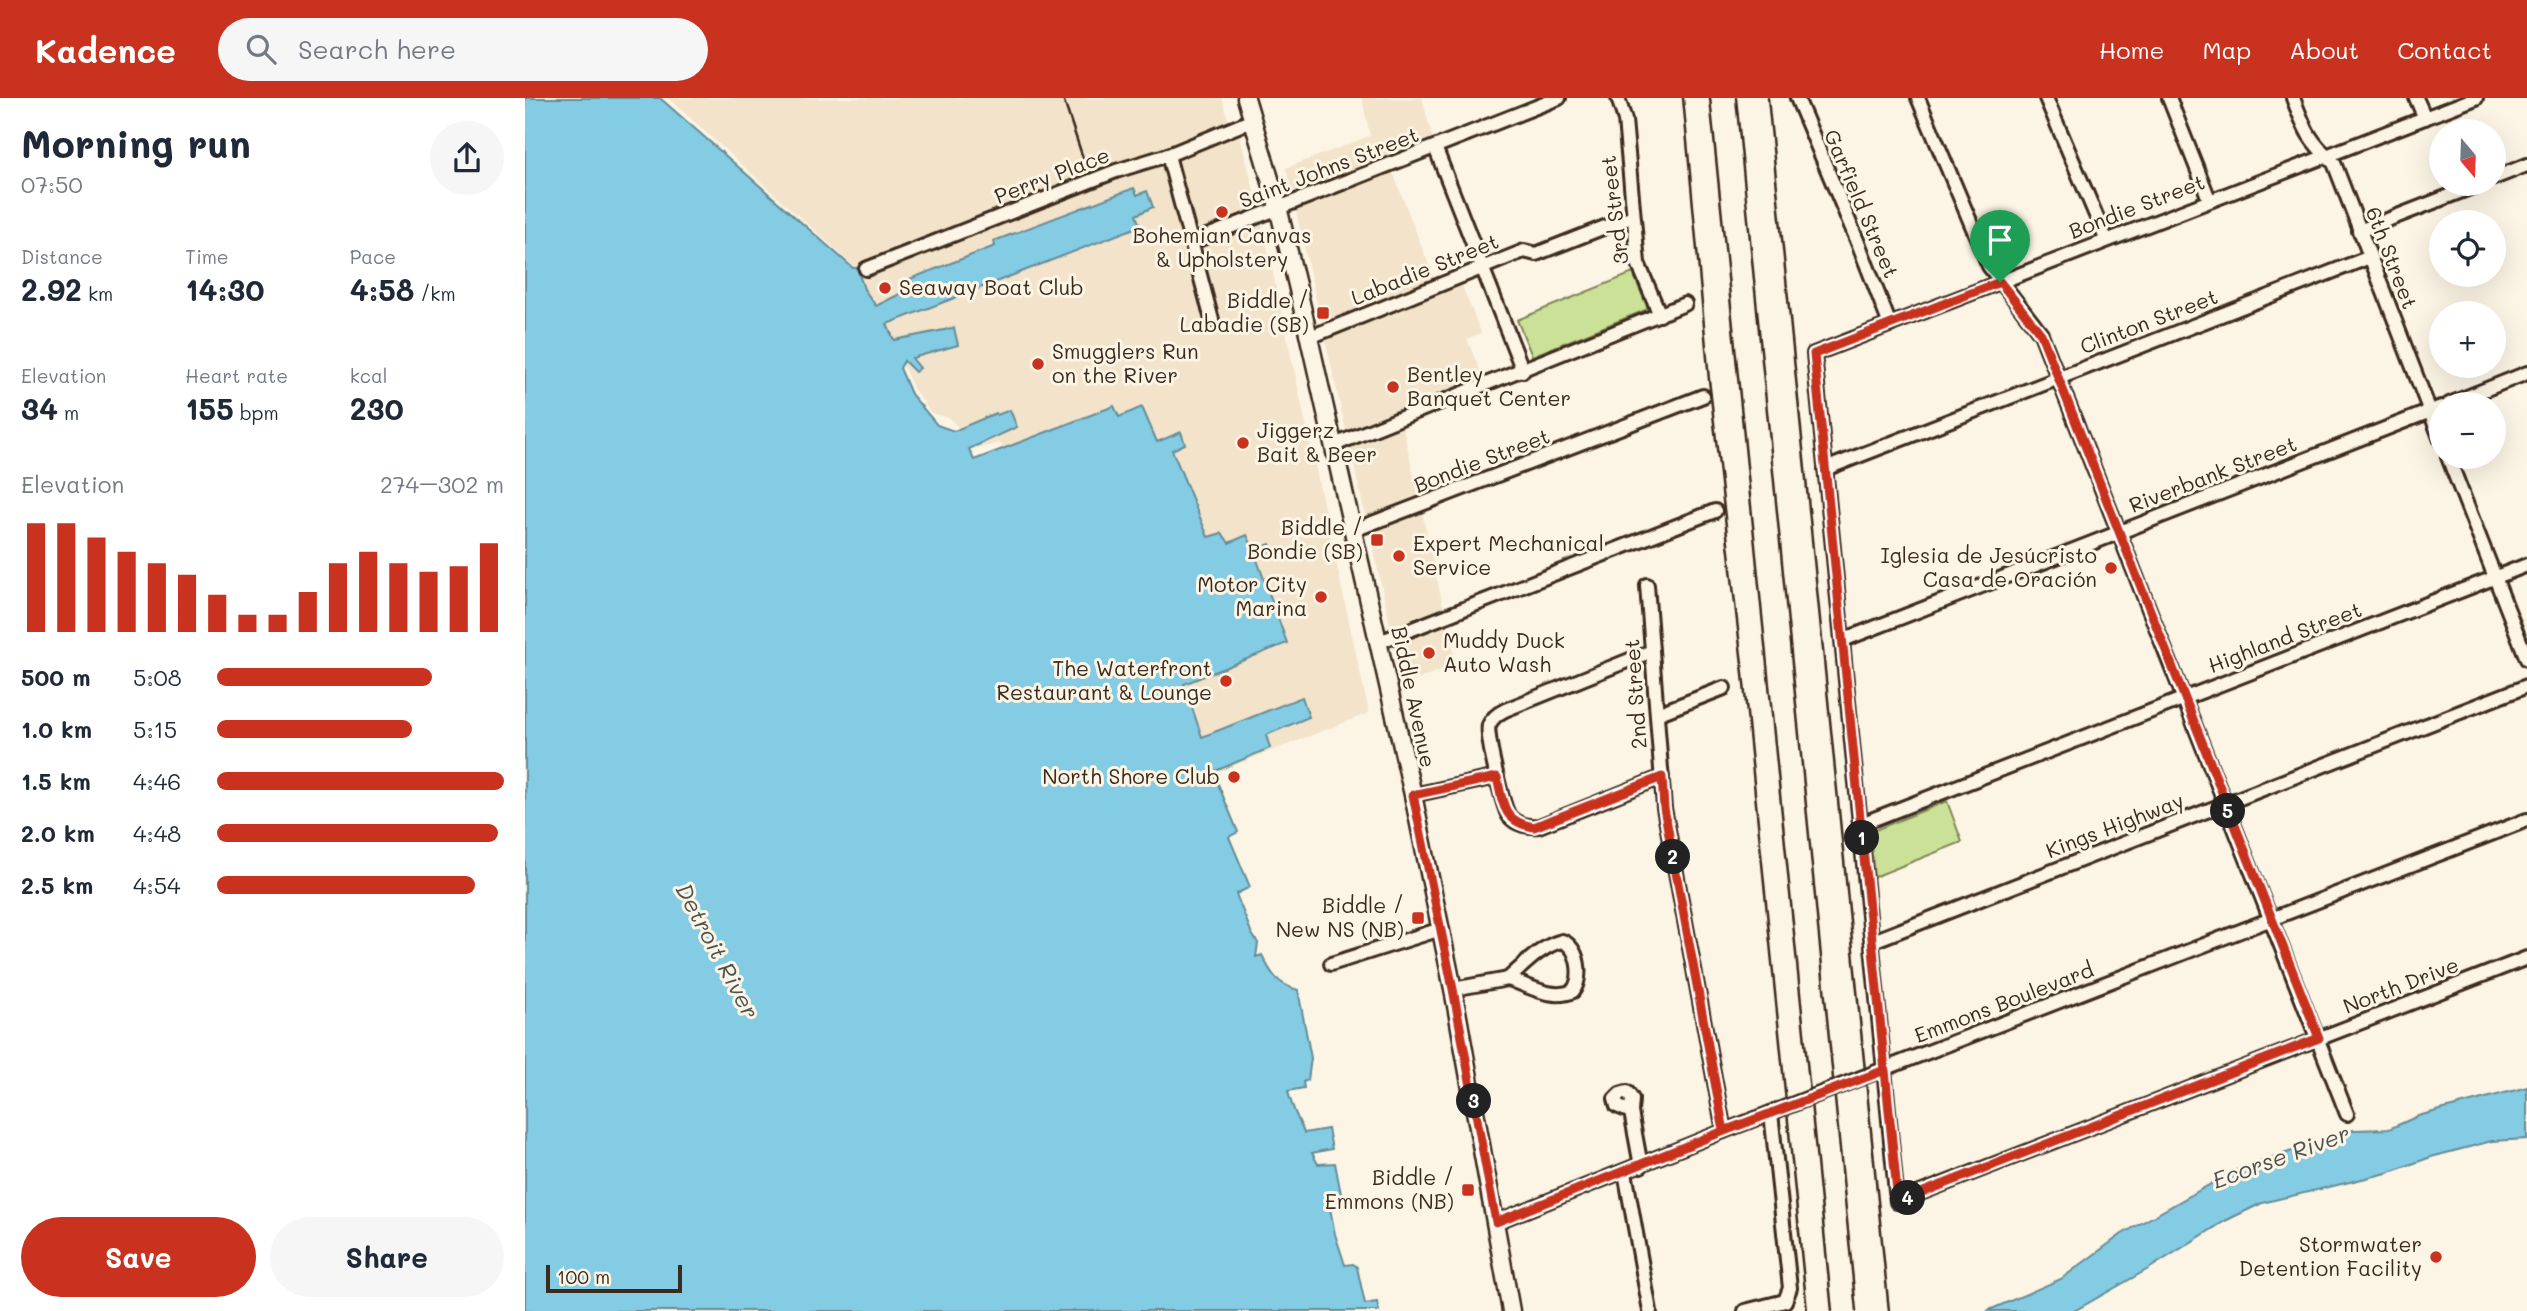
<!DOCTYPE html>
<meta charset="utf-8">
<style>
body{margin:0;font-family:Mali,sans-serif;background:#f6f6f7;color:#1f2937;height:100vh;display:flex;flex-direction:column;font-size:26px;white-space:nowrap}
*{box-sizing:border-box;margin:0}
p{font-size:23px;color:#747a83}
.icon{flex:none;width:38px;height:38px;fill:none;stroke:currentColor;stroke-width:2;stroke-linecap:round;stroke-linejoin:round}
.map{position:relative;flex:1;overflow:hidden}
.details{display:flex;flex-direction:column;background:#fff;width:525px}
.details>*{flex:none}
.needle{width:46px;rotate:161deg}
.tools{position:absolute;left:1904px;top:21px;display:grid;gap:14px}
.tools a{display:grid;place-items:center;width:77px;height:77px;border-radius:50%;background:#fff;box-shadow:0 7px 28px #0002;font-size:35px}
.scale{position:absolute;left:21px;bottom:18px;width:136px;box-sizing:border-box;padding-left:7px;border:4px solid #3b2a1e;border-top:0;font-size:19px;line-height:24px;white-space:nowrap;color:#3b2a1e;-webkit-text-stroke:5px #fcf5e5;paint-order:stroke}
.pin{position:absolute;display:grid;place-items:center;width:60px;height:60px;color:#fff;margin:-72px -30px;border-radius:50% 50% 50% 0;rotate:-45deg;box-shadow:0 0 7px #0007}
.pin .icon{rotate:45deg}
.km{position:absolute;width:35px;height:35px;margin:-18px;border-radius:50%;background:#222;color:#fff;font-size:19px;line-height:35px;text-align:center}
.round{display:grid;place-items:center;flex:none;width:74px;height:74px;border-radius:37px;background:#f6f6f7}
.overview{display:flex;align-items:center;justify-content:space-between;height:119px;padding:0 21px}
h1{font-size:38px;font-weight:700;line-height:52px}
.stats{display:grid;grid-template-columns:repeat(3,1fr);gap:10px;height:119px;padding:7px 21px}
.stats div{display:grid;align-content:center}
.stats b{font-size:30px;font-weight:700}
.stats small{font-size:19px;font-weight:400}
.stats p{font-size:19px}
.chart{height:196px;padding:14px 21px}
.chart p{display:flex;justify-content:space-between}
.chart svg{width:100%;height:126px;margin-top:7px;stroke:#c8321e;stroke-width:6}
.action{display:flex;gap:14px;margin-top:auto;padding:14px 21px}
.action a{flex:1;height:80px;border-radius:42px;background:#c8321e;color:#fff;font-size:28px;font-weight:700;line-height:80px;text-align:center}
.action a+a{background:#f6f6f7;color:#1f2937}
ul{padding:0 21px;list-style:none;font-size:23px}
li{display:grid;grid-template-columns:112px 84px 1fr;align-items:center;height:52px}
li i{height:18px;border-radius:9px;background:#c8321e}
header{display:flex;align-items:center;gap:42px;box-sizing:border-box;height:98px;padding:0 35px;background:#c8321e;color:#fff}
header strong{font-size:33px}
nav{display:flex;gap:38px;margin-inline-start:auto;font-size:24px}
.search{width:490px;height:63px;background:#f6f6f7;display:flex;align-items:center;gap:18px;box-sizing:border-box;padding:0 24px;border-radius:38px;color:#747a83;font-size:26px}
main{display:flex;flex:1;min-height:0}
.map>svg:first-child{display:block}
.built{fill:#f2e3ca}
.green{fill:#cae197;stroke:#82865a;stroke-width:2}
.water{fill:#83cce4;stroke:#668b95;stroke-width:2}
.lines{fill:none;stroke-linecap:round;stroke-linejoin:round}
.minor-casing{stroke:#3b2a1e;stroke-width:18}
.major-casing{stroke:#3b2a1e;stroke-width:21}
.minor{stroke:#fcf5e5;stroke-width:12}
.major{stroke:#fcf5e5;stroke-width:16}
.rail{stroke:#3b2a1e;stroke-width:2.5}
.route-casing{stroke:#fff;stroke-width:14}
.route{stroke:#c8321e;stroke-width:9}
.poi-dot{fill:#c8321e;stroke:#fcf5e5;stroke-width:2.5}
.labels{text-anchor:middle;stroke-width:6;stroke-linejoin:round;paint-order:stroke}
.street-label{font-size:21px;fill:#3b2a1e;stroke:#fcf5e5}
.poi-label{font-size:21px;fill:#3b2a1e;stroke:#fcf5e5;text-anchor:end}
.water-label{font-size:23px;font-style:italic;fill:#4d5250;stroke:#fcf5e5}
</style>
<header>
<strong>Kadence</strong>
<div class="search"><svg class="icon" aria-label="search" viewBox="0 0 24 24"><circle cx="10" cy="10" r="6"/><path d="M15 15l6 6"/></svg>Search here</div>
<nav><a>Home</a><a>Map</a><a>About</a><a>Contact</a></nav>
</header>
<main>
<section class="details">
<div class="overview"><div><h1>Morning run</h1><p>07:50</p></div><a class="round"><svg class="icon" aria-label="share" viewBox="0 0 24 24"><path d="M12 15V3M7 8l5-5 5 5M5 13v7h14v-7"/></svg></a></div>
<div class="stats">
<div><p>Distance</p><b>2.92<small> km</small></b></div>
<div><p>Time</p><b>14:30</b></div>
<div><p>Pace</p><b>4:58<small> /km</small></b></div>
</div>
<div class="stats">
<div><p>Elevation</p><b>34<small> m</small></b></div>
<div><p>Heart rate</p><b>155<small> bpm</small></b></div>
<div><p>kcal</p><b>230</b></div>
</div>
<div class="chart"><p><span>Elevation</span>274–302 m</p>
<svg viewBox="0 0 160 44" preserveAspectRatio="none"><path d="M5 44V6M15 44V6M25 44V11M35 44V16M45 44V20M55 44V24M65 44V31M75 44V38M85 44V38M95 44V30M105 44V20M115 44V16M125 44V20M135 44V23M145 44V21M155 44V13"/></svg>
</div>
<ul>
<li><b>500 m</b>5:08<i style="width:75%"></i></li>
<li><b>1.0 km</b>5:15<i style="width:68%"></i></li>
<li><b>1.5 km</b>4:46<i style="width:100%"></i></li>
<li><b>2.0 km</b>4:48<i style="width:98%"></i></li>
<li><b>2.5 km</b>4:54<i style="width:90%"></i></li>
</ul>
<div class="action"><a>Save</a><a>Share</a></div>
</section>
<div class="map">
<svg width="2002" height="1213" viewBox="0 0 2002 1213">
<rect width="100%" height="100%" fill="#fcf5e5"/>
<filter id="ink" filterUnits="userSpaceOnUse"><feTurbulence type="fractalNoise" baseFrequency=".0143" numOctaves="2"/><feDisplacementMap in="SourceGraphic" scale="14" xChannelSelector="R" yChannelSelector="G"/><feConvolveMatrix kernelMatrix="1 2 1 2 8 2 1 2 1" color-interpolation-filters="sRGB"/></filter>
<g filter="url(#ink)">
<!-- built -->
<g class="built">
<path d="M143 0H697L704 24 499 104 711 24 735 116 844 615 692 674 475 345 454 350 424 320 406 315 388 290 362 232 345 205 330 169Z"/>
<path d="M837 0H897L910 49 865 67 912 188 934 180 956 235 942 241 961 287 876 321 931 566 879 587 761 70 845 38Z"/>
</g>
<!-- green -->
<g class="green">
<path d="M1108 175 1123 211 1007 258 992 222Z"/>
<path d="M1422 703 1437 744 1349 779 1345 734Z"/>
</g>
<!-- water -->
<g class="water">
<path d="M0 0H135L328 170H332L339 191 351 208 377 195 374 185 470 148 469 143 609 90 612 97 622 93 628 109 611 117 615 128 362 226 369 242 429 230 433 247 387 260 395 270 390 274 379 263 375 270 386 296 412 327 429 333 471 315 472 317 485 312 492 329 444 351 449 362 589 308 594 319 617 309 632 344 656 334 660 346 647 352 683 439 697 435 704 445 722 437 729 452 745 446 747 452 731 459 762 545 659 586 677 639 777 599 784 619 741 637 745 650 688 674 713 734 704 739 725 789 711 796 727 836 733 845 731 859 737 857C746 876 752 886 773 892L786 960 783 982 778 984 779 990 763 993C766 1008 773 1020 779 1035L803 1031 807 1051 787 1055 793 1066 810 1065 816 1096 803 1100 810 1136 820 1167 828 1166 832 1169 840 1206 852 1204 854 1213H0Z"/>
<path d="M2002 989V1041L1967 1043 1906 1059 1862 1075 1737 1105 1700 1123 1625 1170 1549 1213H1462L1536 1181 1597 1136 1709 1073 1828 1032 1864 1031 1893 1018Z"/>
</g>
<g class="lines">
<defs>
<g id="minor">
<path d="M1093 0 1100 22 1113 165 1135 217"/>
<path d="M1272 0 1334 147 1365 227"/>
<path d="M1393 0 1464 168 1516 236 1822 1016"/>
<path d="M1521 0 1581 141"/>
<path d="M1644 0 1684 101"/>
<path d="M1768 0C1780 31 1783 42 1809 65L1916 342"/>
<path d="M1891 0 1900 20"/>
<path d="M1951 0 1289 256 1372 1104 2002 860"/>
<path d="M910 49 998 273"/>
<path d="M643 57 687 222"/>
<path d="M1969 80 2002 67"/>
<path d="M1834 133 1955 86"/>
<path d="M667 144 1034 0"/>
<path d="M341 171 591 73 643 57 728 22"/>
<path d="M785 239 999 153 1011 156 1108 118"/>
<path d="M1924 306 2002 275"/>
<path d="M809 347 1160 206"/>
<path d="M1923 359 2002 561"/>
<path d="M1300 371 1845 159"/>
<path d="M829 432 1178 298"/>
<path d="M1122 487 1139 710 1199 1033"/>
<path d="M1318 542 1916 309"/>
<path d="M854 544 1190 413"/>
<path d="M1127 553 980 612C974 615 967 620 964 627 960 635 978 709 984 718 991 727 1004 729 1014 728L1137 679"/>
<path d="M1132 616 1199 590"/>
<path d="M888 697 972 679"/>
<path d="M1336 726 2002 467"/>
<path d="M1037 843C1054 849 1058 879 1048 893 1027 903 1003 887 983 881 999 867 1016 848 1037 843Z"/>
<path d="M1348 843 2002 588"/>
<path d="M806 866 916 831"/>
<path d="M928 891 983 881"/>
<path d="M1106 1014 1092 1008 1090 1001 1095 996 1102 994 1107 1001 1106 1014 1116 1068"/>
<path d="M1100 1074 1125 1213"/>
<path d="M971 1124 1199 1033 2002 722"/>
<path d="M1220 1213 1260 1203 1265 1190 1246 1015"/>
</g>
<path id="major" d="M721 0 751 101 772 187 888 697 928 891 986 1213"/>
</defs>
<!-- minor casing -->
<use href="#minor" class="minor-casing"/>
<!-- major casing -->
<use href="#major" class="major-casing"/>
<!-- minor -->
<use href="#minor" class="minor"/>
<!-- major -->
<use href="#major" class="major"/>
<!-- rail -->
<g class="rail">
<path d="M538 0 561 69"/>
<path d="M1158 0 1184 282 1217 566 1282 1213"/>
<path d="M1185 0 1307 1213"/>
<path d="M1211 0 1331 1213"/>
<path d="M1243 0 1364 1213"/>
</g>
</g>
</g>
<g class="lines" filter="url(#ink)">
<defs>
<path id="route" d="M1475 184 1289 256 1360 972 1199 1033 1139 710 1137 679 1009 729C978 724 978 706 972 679L888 697 928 891 971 1124 1199 1033 1360 972 1373 1104 1794 940 1516 236 1475 184"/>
</defs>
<!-- route casing -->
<use href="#route" class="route-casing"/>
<!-- route -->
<use href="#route" class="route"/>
</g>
<!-- markers -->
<g class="poi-dot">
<circle cx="697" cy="114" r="7"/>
<circle cx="360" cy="190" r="7"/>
<rect x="791" y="208" width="14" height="14" rx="3.5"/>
<circle cx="513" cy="266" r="7"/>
<circle cx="868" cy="289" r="7"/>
<circle cx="718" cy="345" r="7"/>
<rect x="845" y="435" width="14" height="14" rx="3.5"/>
<circle cx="874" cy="458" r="7"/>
<circle cx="1586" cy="470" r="7"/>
<circle cx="796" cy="499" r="7"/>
<circle cx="904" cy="555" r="7"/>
<circle cx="701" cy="583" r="7"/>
<circle cx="709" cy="679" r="7"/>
<rect x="886" y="813" width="14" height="14" rx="3.5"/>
<rect x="936" y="1085" width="14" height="14" rx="3.5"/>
<circle cx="1911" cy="1159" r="7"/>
</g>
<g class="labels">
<!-- street labels -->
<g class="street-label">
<text transform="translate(804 70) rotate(-21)" y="7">Saint Johns Street</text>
<text transform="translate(527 78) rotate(-21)" y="7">Perry Place</text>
<text transform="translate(1336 106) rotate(67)" y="7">Garfield Street</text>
<text transform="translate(1612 109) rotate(-21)" y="7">Bondie Street</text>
<text transform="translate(1090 112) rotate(-97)" y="7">3rd Street</text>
<text transform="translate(1866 160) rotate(69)" y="7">6th Street</text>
<text transform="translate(900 172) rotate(-22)" y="7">Labadie Street</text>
<text transform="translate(1624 224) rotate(-21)" y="7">Clinton Street</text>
<text transform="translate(957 363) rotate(-21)" y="7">Bondie Street</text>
<text transform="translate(1688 377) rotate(-21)" y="7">Riverbank Street</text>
<text transform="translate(1760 540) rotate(-21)" y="7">Highland Street</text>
<text transform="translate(1111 596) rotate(-94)" y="7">2nd Street</text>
<text transform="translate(888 599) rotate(78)" y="7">Biddle Avenue</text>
<text transform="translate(1590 728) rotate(-21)" y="7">Kings Highway</text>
<text transform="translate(1876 888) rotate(-21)" y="7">North Drive</text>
<text transform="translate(1479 905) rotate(-21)" y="7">Emmons Boulevard</text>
</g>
<!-- poi labels -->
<g class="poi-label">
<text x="697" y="145" text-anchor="middle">Bohemian Canvas<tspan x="697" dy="24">&amp; Upholstery</tspan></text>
<text x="374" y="197" text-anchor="start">Seaway Boat Club</text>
<text x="784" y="210">Biddle /<tspan x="784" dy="24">Labadie (SB)</tspan></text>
<text x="527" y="261" text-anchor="start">Smugglers Run<tspan x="527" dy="24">on the River</tspan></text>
<text x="882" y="284" text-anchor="start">Bentley<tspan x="882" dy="24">Banquet Center</tspan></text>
<text x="732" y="340" text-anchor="start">Jiggerz<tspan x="732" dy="24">Bait &amp; Beer</tspan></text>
<text x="838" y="437">Biddle /<tspan x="838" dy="24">Bondie (SB)</tspan></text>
<text x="888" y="453" text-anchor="start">Expert Mechanical<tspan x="888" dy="24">Service</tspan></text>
<text x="1572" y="465">Iglesia de Jesúcristo<tspan x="1572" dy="24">Casa de Oración</tspan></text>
<text x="782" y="494">Motor City<tspan x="782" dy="24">Marina</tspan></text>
<text x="918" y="550" text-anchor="start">Muddy Duck<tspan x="918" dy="24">Auto Wash</tspan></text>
<text x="687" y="578">The Waterfront<tspan x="687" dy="24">Restaurant &amp; Lounge</tspan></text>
<text x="695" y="686">North Shore Club</text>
<text x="879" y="815">Biddle /<tspan x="879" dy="24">New NS (NB)</tspan></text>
<text x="929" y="1087">Biddle /<tspan x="929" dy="24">Emmons (NB)</tspan></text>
<text x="1897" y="1154">Stormwater<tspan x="1897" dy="24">Detention Facility</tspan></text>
</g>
<!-- water labels -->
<g class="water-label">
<text transform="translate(192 853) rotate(62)" y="8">Detroit River</text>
<text transform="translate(1756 1059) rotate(-20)" y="8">Ecorse River</text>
</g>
</g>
</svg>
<div class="tools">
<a><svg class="needle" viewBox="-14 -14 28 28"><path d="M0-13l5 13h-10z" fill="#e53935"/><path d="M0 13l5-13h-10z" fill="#747a83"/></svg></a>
<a><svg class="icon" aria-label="locate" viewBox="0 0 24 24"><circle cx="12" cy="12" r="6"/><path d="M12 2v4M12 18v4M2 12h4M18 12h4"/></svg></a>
<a>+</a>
<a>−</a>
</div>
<div class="scale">100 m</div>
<div class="pin" style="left:1475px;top:184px;background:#1e9e55"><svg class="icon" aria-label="arrive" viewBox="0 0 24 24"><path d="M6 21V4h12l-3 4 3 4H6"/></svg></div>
<b class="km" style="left:1337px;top:740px">1</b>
<b class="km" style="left:1148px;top:759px">2</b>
<b class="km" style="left:949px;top:1003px">3</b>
<b class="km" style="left:1383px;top:1100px">4</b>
<b class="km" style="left:1703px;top:713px">5</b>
</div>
</main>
